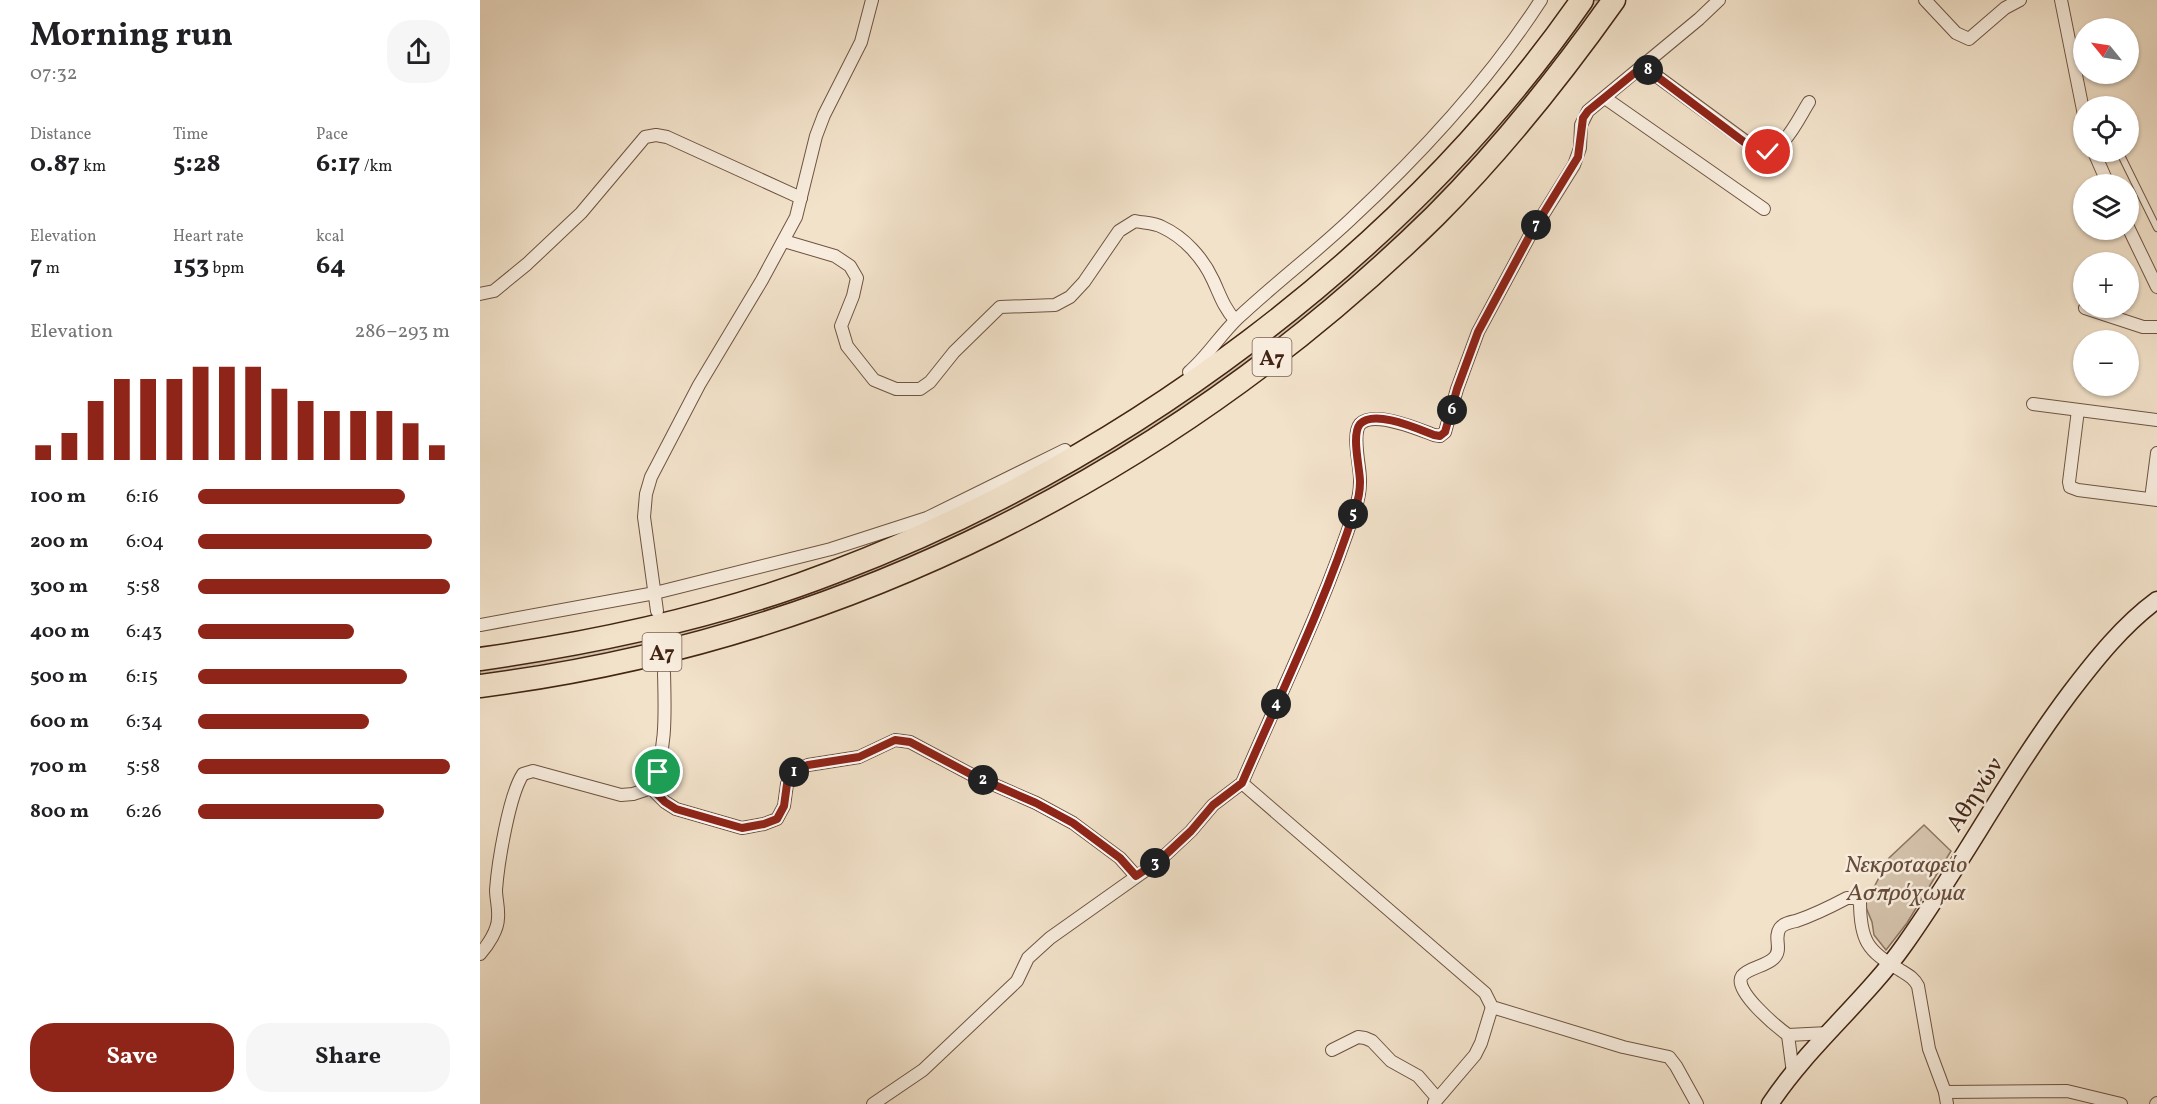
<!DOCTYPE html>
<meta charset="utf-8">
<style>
body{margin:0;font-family:Vollkorn,serif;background:#f6f6f6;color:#202124;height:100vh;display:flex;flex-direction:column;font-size:22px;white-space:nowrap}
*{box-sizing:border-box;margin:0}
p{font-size:20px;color:#757577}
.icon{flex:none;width:33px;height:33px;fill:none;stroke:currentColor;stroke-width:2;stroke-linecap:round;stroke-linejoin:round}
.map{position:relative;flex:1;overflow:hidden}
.side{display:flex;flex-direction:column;background:#fff;width:480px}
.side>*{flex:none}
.needle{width:39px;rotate:300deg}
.fabs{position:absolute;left:1593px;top:18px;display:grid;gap:12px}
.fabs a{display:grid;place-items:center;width:66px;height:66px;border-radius:50%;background:#fff;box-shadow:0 2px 4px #0004;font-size:30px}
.pin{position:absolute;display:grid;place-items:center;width:51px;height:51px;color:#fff;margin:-26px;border:3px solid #fff;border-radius:50%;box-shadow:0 2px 6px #0007}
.km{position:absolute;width:30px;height:30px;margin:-15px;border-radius:50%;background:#222;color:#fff;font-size:16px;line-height:30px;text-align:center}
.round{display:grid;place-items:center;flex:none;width:63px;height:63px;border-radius:24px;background:#f6f6f6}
.headline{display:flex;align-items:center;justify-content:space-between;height:102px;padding:0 30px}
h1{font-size:33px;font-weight:700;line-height:45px}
.metrics{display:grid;grid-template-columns:repeat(3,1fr);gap:9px;height:102px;padding:6px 30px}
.metrics div{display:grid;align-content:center}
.metrics b{font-size:26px;font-weight:700}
.metrics small{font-size:16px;font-weight:400}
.metrics p{font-size:16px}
.chart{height:168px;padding:12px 30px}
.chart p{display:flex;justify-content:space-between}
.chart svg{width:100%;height:108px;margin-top:6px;stroke:#8f2418;stroke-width:6}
.button{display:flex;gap:12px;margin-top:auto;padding:12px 30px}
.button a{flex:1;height:69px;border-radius:24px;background:#8f2418;color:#fff;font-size:24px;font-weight:700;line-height:69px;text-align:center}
.button a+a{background:#f6f6f6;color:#202124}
ul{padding:0 30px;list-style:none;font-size:20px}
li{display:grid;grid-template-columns:96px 72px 1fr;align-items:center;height:45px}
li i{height:15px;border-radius:8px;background:#8f2418}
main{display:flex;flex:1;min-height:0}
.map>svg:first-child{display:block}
.green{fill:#d4c2ab;stroke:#8c7460;stroke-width:1.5}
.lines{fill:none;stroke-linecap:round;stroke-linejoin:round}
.service-casing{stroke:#6f5442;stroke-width:8}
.minor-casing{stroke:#6f5442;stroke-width:14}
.secondary-casing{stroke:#432514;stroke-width:19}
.motorway-casing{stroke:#432514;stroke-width:25}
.service{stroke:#f7ecdd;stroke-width:6}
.minor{stroke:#f7ecdd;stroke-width:12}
.secondary{stroke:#f7ecdd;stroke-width:16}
.motorway{stroke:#f2e2ca;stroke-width:22}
.route-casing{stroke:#fff;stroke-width:12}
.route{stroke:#8f2418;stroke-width:8}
.labels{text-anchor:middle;stroke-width:5;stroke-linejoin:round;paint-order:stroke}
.shield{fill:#f7ecdd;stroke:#796150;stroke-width:1.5}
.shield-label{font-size:22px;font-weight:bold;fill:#432514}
.street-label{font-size:24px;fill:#432514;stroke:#f7ecdd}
.park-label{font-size:24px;font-style:italic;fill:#674c3a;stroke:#f7ecdd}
</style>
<main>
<section class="side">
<div class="headline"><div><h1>Morning run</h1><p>07:32</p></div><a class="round"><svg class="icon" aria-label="share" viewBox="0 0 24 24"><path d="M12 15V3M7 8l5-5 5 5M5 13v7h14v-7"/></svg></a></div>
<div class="metrics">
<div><p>Distance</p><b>0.87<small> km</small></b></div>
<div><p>Time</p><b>5:28</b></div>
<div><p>Pace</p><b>6:17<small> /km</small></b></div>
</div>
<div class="metrics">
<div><p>Elevation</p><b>7<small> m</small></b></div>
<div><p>Heart rate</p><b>153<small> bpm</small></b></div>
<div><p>kcal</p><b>64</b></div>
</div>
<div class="chart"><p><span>Elevation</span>286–293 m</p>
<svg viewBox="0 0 160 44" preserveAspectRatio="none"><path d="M5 44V38M15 44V33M25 44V20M35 44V11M45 44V11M55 44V11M65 44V6M75 44V6M85 44V6M95 44V15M105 44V20M115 44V24M125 44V24M135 44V24M145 44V29M155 44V38"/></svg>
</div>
<ul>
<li><b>100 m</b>6:16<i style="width:82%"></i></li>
<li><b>200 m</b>6:04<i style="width:93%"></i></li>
<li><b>300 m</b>5:58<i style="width:100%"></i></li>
<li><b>400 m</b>6:43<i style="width:62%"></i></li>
<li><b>500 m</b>6:15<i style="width:83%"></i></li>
<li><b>600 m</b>6:34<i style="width:68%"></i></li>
<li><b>700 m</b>5:58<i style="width:100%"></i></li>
<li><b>800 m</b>6:26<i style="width:74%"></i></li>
</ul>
<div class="button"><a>Save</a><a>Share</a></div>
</section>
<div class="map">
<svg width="1677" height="1104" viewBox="0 0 1677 1104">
<rect width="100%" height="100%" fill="#f2e2ca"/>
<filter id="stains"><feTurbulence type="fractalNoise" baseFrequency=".00333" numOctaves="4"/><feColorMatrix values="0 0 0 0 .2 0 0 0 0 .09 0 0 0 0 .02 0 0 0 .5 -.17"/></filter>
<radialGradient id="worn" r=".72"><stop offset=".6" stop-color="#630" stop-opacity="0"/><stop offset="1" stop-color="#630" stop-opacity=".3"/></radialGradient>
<!-- green -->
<g class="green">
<path d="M1114 0H1123L1033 116 950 207 859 291 765 366 640 450 577 486 463 545 305 607 174 644 72 666 0 677V669L353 583 459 539 760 361 1098 23Z"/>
<path d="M1444 825 1471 851 1427 923 1406 950 1394 935 1392 922 1385 905 1409 858Z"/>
</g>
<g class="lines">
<defs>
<path id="service" d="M1640 153 1677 228"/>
<g id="minor">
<path d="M1445 0 1476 33 1489 39 1525 8 1540 0"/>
<path d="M1581 0 1604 115"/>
<path d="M1163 66 1280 152C1303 155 1318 119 1329 102"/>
<path d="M1125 98 1284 209"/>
<path d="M1614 152 1628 184"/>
<path d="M1648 227 1677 287"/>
<path d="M304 241 355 256 370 266 377 278 373 296 361 326 367 346 394 380 416 389H440L450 382 474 352 520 307 575 305 590 297 604 282 639 231 655 221C664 223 675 223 682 227 704 237 723 258 733 280 740 295 744 308 755 320"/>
<path d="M0 294 14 291 47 264 101 213 165 137 176 135 187 137 321 198"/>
<path d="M1605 308 1663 327H1677"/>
<path d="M709 372C727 357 740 335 758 318 794 284 834 254 871 219 942 153 1008 82 1061 0"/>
<path d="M1553 404 1677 420"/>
<path d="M1598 410 1589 482 1590 487 1598 490 1677 500"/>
<path d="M1671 499 1677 453"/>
<path d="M177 611 164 517 166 494 171 477 219 385 282 280 316 217 336 136 344 115 381 42 392 0"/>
<path d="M0 625 175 593 351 549 447 518 585 450"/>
<path d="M762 783 1005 993 1012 1007 1143 1047 1189 1057 1196 1066 1217 1104"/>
<path d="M171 788 185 802 196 809 262 828 284 824 297 819 304 806 307 784 315 771 328 765 379 757 415 740 430 742 494 776 556 803 593 823 640 858 656 876"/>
<path d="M0 954C8 945 18 930 18 918 19 908 16 899 16 890 18 863 29 795 43 774L53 771 141 795 153 794 171 788C187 751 185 713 184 673"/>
<path d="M1308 1035C1297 1027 1252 990 1262 976 1269 967 1285 967 1294 958 1303 949 1293 938 1300 928 1304 923 1311 922 1316 921 1334 915 1350 907 1367 898H1374L1380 901C1380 940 1387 951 1420 970 1428 975 1434 978 1438 986L1449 1049 1465 1092 1467 1104"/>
<path d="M852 1050 878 1037 885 1038 892 1041 911 1061 938 1076 957 1098"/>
<path d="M1313 1073 1308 1035 1348 1033"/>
<path d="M1465 1092 1587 1091 1641 1104"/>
<path d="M954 1103 995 1055 1001 1043 1012 1007"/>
<path d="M393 1104 443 1070 537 981 548 958 570 938 680 860 711 831 733 805 762 783C801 692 845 603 875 509 878 501 880 491 880 482 881 468 871 435 880 424 894 410 938 429 954 435L960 436 965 432 977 389 998 332 1049 237 1094 165 1100 148 1101 125 1108 111 1219 19 1239 0"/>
<path d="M1676 1104 1677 1103"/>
</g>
<path id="secondary" d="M1290 1104C1329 1045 1385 1001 1425 944 1483 862 1530 773 1590 693 1616 659 1643 625 1677 600"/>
<g id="motorway">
<path d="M0 659C120 642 241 616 354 572 644 462 924 256 1102 0"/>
<path d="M0 686C363 640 694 472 955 216 1021 150 1080 76 1134 0"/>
</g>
</defs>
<!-- service casing -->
<use href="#service" class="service-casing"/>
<!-- minor casing -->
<use href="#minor" class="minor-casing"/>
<!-- secondary casing -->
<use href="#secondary" class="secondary-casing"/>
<!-- motorway casing -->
<use href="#motorway" class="motorway-casing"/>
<!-- service -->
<use href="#service" class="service"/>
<!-- minor -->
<use href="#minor" class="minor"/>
<!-- secondary -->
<use href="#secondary" class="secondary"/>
<!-- motorway -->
<use href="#motorway" class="motorway"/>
</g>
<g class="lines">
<defs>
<path id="route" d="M178 772 171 788 185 802 196 809 262 828 284 824 297 819 304 806 307 784 315 771 328 765 379 757 415 740 430 742 494 776 556 803 593 823 640 858 656 876 680 860 711 831 733 805 762 783C801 693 845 603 875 509 878 501 880 491 880 482 880 468 871 435 880 424 894 409 938 429 954 435L960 436 965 432 977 389 998 332 1049 237 1098 157 1103 118 1108 111 1163 66 1272 148 1280 152H1288"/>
</defs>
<!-- route casing -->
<use href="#route" class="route-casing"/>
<!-- route -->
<use href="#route" class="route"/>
</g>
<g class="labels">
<!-- shield labels -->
<g class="shield">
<rect x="772.5" y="338" width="39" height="38" rx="4.5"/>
<rect x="162.5" y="633" width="39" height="38" rx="4.5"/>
</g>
<g class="shield-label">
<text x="792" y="365">Α7</text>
<text x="182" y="660">Α7</text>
</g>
<!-- street labels -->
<g class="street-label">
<text transform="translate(1494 794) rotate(-57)" y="8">Αθηνών</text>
</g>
<!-- park labels -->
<g class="park-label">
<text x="1426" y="872">Νεκροταφείο<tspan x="1426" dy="28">Ασπρόχωμα</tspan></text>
</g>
</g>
<rect width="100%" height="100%" filter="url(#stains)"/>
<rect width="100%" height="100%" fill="url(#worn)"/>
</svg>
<div class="fabs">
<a><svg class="needle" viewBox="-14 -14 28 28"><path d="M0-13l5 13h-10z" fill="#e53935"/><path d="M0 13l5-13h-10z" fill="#757577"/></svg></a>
<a><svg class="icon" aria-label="locate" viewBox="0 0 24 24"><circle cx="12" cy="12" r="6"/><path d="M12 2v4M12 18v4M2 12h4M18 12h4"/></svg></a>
<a><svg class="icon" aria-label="layers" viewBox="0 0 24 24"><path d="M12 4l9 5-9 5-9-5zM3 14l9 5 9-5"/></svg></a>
<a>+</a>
<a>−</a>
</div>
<div class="pin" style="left:178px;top:772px;background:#1e9e55"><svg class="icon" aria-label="arrive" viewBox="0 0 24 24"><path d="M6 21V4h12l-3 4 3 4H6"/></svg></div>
<div class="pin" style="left:1288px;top:152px;background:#d93025"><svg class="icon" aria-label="check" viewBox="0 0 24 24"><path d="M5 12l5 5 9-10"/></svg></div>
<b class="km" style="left:314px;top:772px">1</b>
<b class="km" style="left:503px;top:780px">2</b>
<b class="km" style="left:675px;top:863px">3</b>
<b class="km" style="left:796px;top:704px">4</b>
<b class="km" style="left:873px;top:514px">5</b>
<b class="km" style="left:972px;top:410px">6</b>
<b class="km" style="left:1056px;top:225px">7</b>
<b class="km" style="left:1168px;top:70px">8</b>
</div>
</main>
